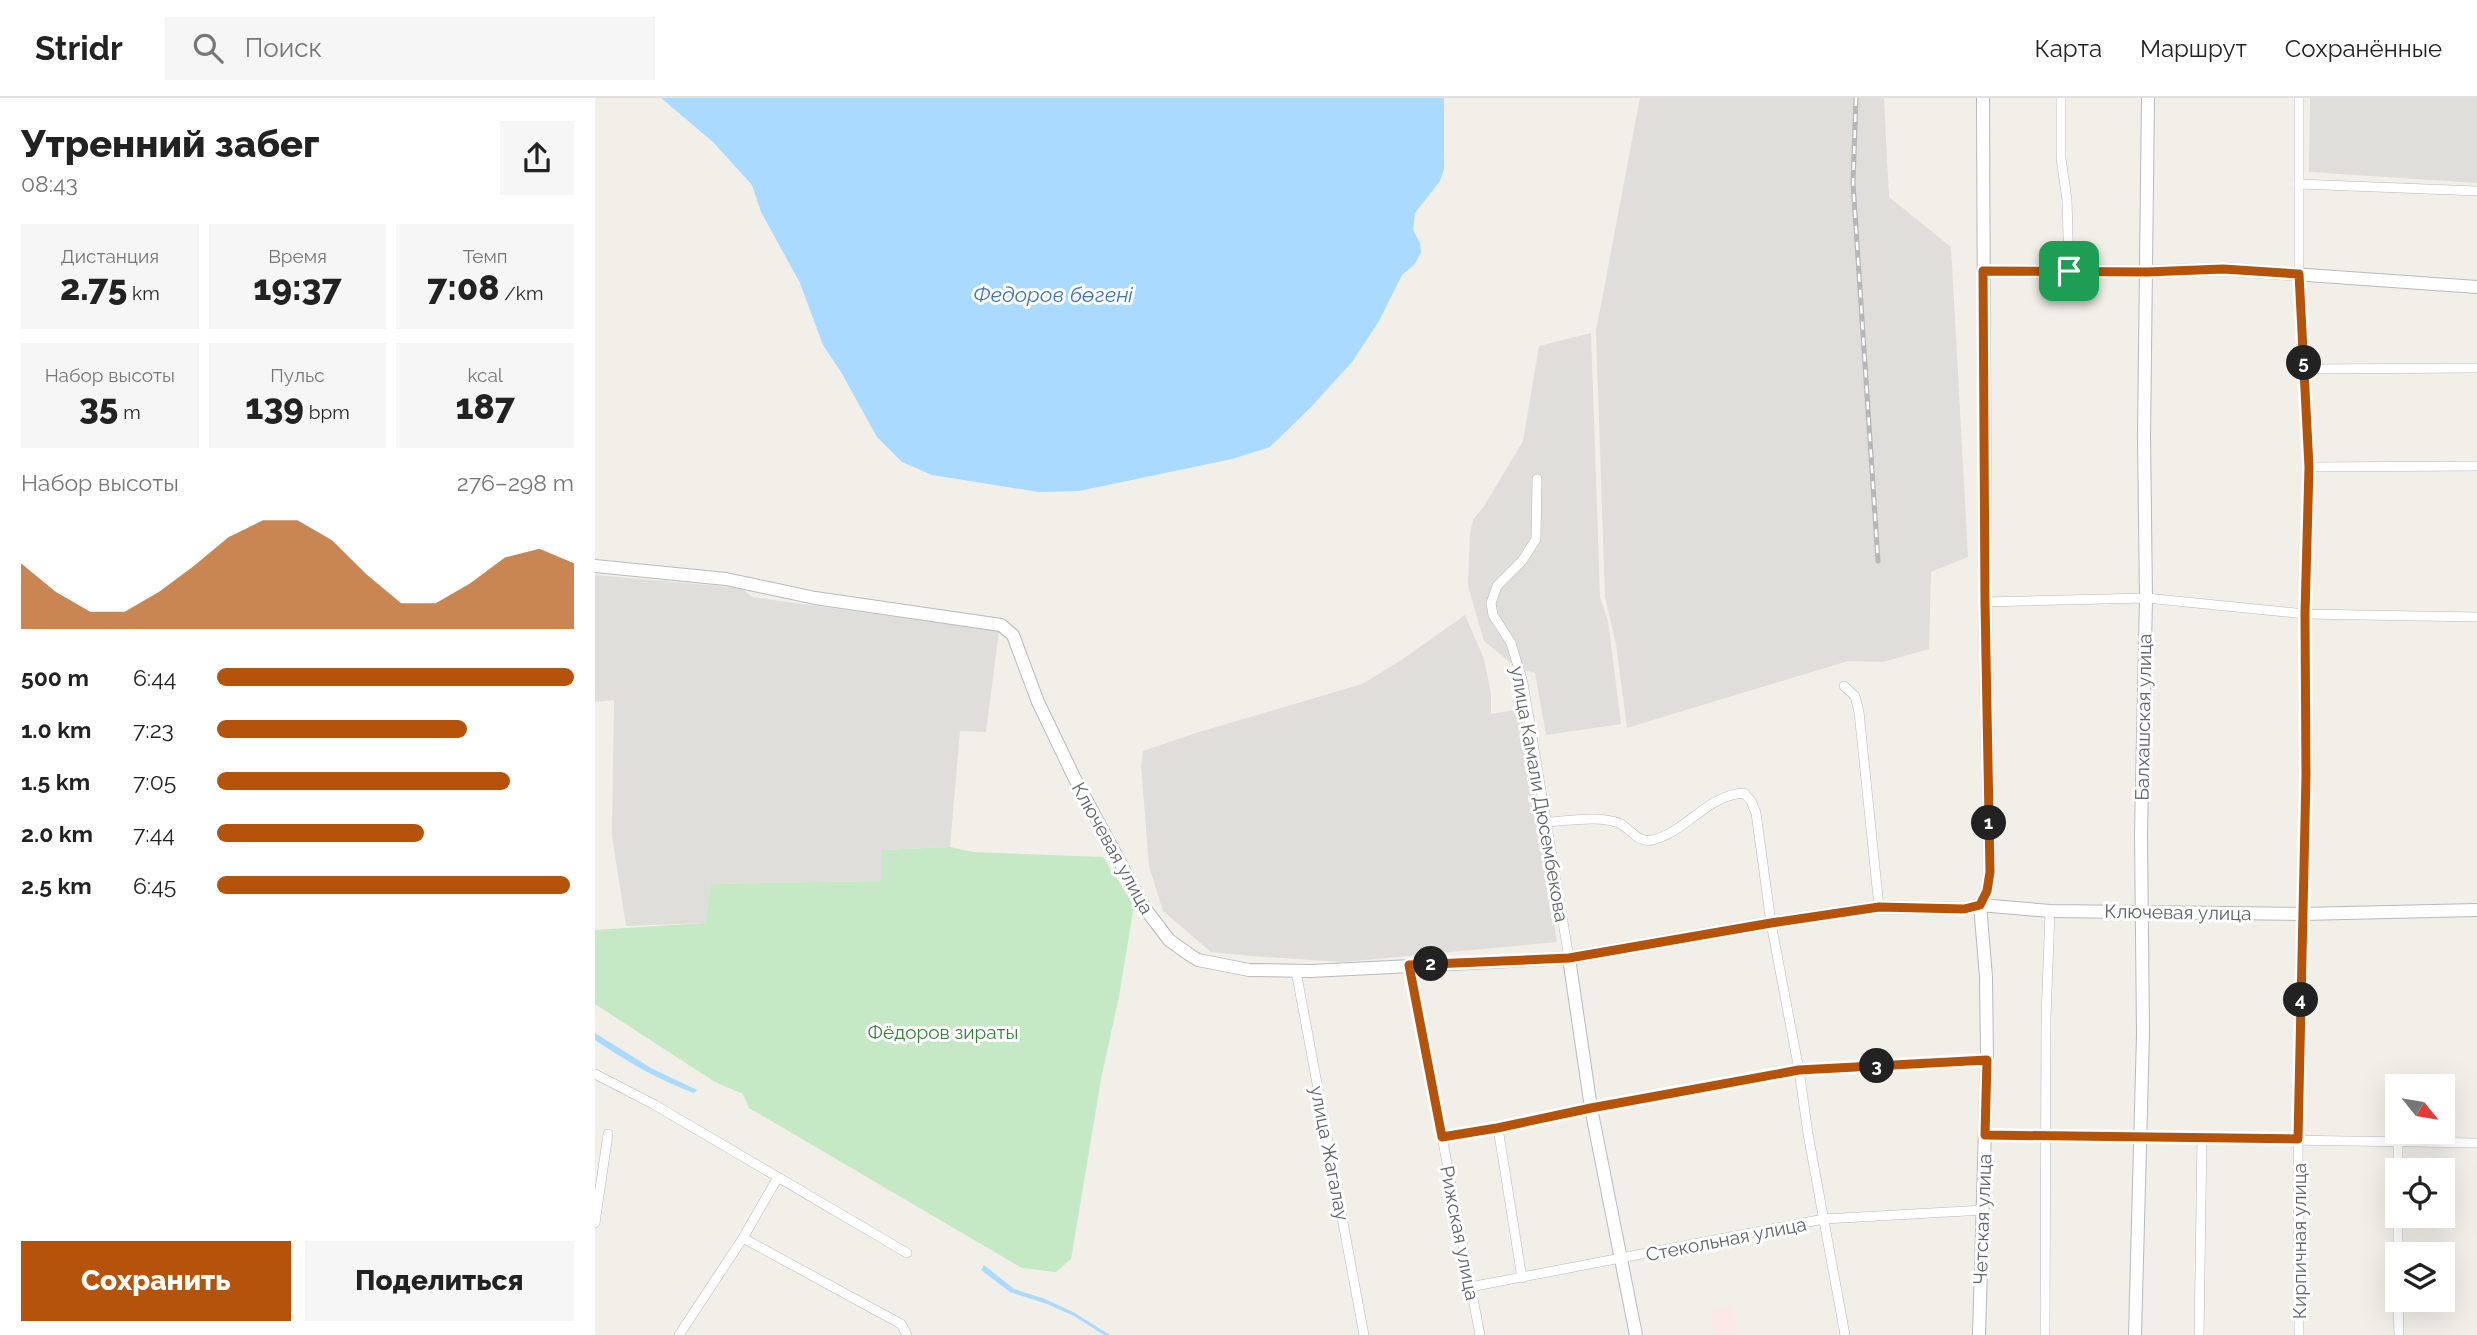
<!DOCTYPE html>
<html lang="ru">
<meta charset="utf-8">
<style>
body{margin:0;font-family:Raleway,sans-serif;background:#f6f6f6;color:#222;height:100vh;display:flex;flex-direction:column;font-size:26px;white-space:nowrap}
*{box-sizing:border-box;margin:0}
p{font-size:23px;color:#767676}
.icon{flex:none;width:38px;height:38px;fill:none;stroke:currentColor;stroke-width:2;stroke-linecap:round;stroke-linejoin:round}
.map{position:relative;flex:1;overflow:hidden}
.panel{display:flex;flex-direction:column;background:#fff;width:595px}
.panel>*{flex:none}
.needle{width:46px;rotate:120deg}
.buttons{position:absolute;left:1790px;top:976px;display:grid;gap:14px}
.buttons a{display:grid;place-items:center;width:70px;height:70px;border-radius:0px;background:#fff;box-shadow:0 7px 28px #0002;font-size:35px}
.pin{position:absolute;display:grid;place-items:center;width:60px;height:60px;color:#fff;margin:-30px;border-radius:14px;box-shadow:0 4px 10px #0006}
.km{position:absolute;width:35px;height:35px;margin:-18px;border-radius:50%;background:#222;color:#fff;font-size:19px;line-height:35px;text-align:center}
.round{display:grid;place-items:center;flex:none;width:74px;height:74px;border-radius:0px;background:#f6f6f6}
.summary{display:flex;align-items:center;justify-content:space-between;height:119px;padding:0 21px}
h1{font-size:38px;font-weight:800;line-height:52px}
.stats{display:grid;grid-template-columns:repeat(3,1fr);gap:10px;height:119px;padding:7px 21px}
.stats div{display:grid;align-content:center;border-radius:0px;background:#f6f6f6;text-align:center}
.stats b{font-size:35px;font-weight:800}
.stats small{font-size:19px;font-weight:400}
.stats p{font-size:19px}
.chart{height:196px;padding:14px 21px}
.chart p{display:flex;justify-content:space-between}
.chart svg{width:100%;height:126px;margin-top:7px;fill:#b45309;opacity:.7}
.cta{display:flex;gap:14px;margin-top:auto;padding:14px 21px}
.cta a{flex:1;height:80px;border-radius:0px;background:#b45309;color:#fff;font-size:28px;font-weight:800;line-height:80px;text-align:center}
.cta a+a{background:#f6f6f6;color:#222}
ul{padding:0 21px;list-style:none;font-size:23px}
li{display:grid;grid-template-columns:112px 84px 1fr;align-items:center;height:52px}
li i{height:18px;border-radius:9px;background:#b45309}
header{display:flex;align-items:center;gap:42px;box-sizing:border-box;height:98px;padding:0 35px;background:#fff;border-bottom:2px solid #e0e0e0}
header strong{font-size:33px}
nav{display:flex;gap:38px;margin-inline-start:auto;font-size:24px}
.search{width:490px;height:63px;background:#f6f6f6;display:flex;align-items:center;gap:18px;box-sizing:border-box;padding:0 24px;border-radius:0px;color:#767676;font-size:26px}
main{display:flex;flex:1;min-height:0}
.map>svg:first-child{display:block}
.industrial{fill:#e0deda}
.medical{fill:#fce8e6}
.green{fill:#c5e8c5}
.water{fill:#aadaff}
.lines{fill:none;stroke-linecap:round;stroke-linejoin:round}
.street-casing{stroke:#b5b8bc;stroke-width:10}
.secondary-casing{stroke:#b6babf;stroke-width:14}
.street{stroke:#fff;stroke-width:9}
.secondary{stroke:#fff;stroke-width:12}
.rail-casing{stroke:#b6b7b8;stroke-width:5}
.rail{stroke:#fff;stroke-width:2.5;stroke-dasharray:8;stroke-linecap:butt}
.route-casing{stroke:#fff;stroke-width:14}
.route{stroke:#b45309;stroke-width:9}
.labels{text-anchor:middle;stroke-width:6;stroke-linejoin:round;paint-order:stroke}
.street-label{font-size:19px;fill:#5f6368;stroke:#fff}
.park-label{font-size:19px;fill:#348238;stroke:#fff}
.water-label{font-size:21px;font-style:italic;fill:#4174aa;stroke:#fff}
</style>
<header>
<strong>Stridr</strong>
<div class="search"><svg class="icon" aria-label="search" viewBox="0 0 24 24"><circle cx="10" cy="10" r="6"/><path d="M15 15l6 6"/></svg>Поиск</div>
<nav><a>Карта</a><a>Маршрут</a><a>Сохранённые</a></nav>
</header>
<main>
<section class="panel">
<div class="summary"><div><h1>Утренний забег</h1><p>08:43</p></div><a class="round"><svg class="icon" aria-label="share" viewBox="0 0 24 24"><path d="M12 15V3M7 8l5-5 5 5M5 13v7h14v-7"/></svg></a></div>
<div class="stats">
<div><p>Дистанция</p><b>2.75<small> km</small></b></div>
<div><p>Время</p><b>19:37</b></div>
<div><p>Темп</p><b>7:08<small> /km</small></b></div>
</div>
<div class="stats">
<div><p>Набор высоты</p><b>35<small> m</small></b></div>
<div><p>Пульс</p><b>139<small> bpm</small></b></div>
<div><p>kcal</p><b>187</b></div>
</div>
<div class="chart"><p><span>Набор высоты</span>276–298 m</p>
<svg viewBox="0 0 160 44" preserveAspectRatio="none"><path d="M0 44V21L10 31L20 38L30 38L40 31L50 22L60 12L70 6L80 6L90 13L100 25L110 35L120 35L130 28L140 19L150 16L160 21V44z"/></svg>
</div>
<ul>
<li><b>500 m</b>6:44<i style="width:100%"></i></li>
<li><b>1.0 km</b>7:23<i style="width:70%"></i></li>
<li><b>1.5 km</b>7:05<i style="width:82%"></i></li>
<li><b>2.0 km</b>7:44<i style="width:58%"></i></li>
<li><b>2.5 km</b>6:45<i style="width:99%"></i></li>
</ul>
<div class="cta"><a>Сохранить</a><a>Поделиться</a></div>
</section>
<div class="map">
<svg width="1882" height="1237" viewBox="0 0 1882 1237">
<rect width="100%" height="100%" fill="#f1efe8"/>
<!-- industrial -->
<g class="industrial">
<path d="M1045 0H1289L1294 99 1356 149 1373 459 1336 474 1334 551 1288 564 1253 563 1032 630 1021 546 1010 499 1001 233Z"/>
<path d="M1715 0H1882V85L1714 74Z"/>
<path d="M996 235 1005 499 1013 523 1026 626 951 637 940 575 922 570 889 543 873 488 875 435 878 422 889 408 928 343 944 248Z"/>
<path d="M0 477 146 490 157 499 404 533 391 634 365 633 355 749 287 752V783L116 786 110 825 31 828 17 738 19 602 0 604Z"/>
<path d="M870 517 889 561 896 596V616L926 611 962 844 748 864 656 858 616 854 568 813 554 768 546 667 548 653 601 635 767 586 805 563Z"/>
</g>
<!-- medical -->
<path class="medical" d="M1137 1207 1142 1237H1119L1115 1212Z"/>
<!-- green -->
<path class="green" d="M355 749 378 754 508 759 539 807 524 898 506 981 476 1161 461 1174 427 1170 154 1010 148 996 120 984 0 906V832L110 825 116 786 286 783V752Z"/>
<!-- water -->
<g class="water">
<path d="M66 0H849V71L845 83 820 115 818 132 825 145 826 154 820 166 807 177 784 223 757 264 716 309 675 349 637 361 484 393 444 394 337 377 307 364 282 339 246 274 228 247 205 185 166 114 157 87 118 44Z"/>
<path d="M0 935 56 970 102 992 99 995C63 982 31 963 0 942Z"/>
<path d="M389 1167 419 1191 450 1201 478 1214 515 1237H509L479 1218 452 1206 415 1194 386 1172Z"/>
</g>
<g class="lines">
<defs>
<g id="street">
<path d="M1466 0V60L1472 102 1474 173"/>
<path d="M1704 0V176L1714 369 1710 516 1711 677 1703 1041 1704 1237"/>
<path d="M1704 86 1882 93"/>
<path d="M1710 271 1882 270"/>
<path d="M1714 369 1882 368"/>
<path d="M942 381 941 441 927 463 902 488 896 505 898 517 916 545 928 585 974 860"/>
<path d="M1390 504 1551 500 1710 516 1882 519"/>
<path d="M1249 588 1260 598 1264 614 1284 809"/>
<path d="M952 724C974 723 1003 717 1024 725 1036 731 1042 745 1057 742 1090 735 1112 697 1149 695L1156 703 1161 715 1176 825 1204 972 1213 1036 1250 1237"/>
<path d="M814 867 885 1237"/>
<path d="M701 873 769 1237"/>
<path d="M0 976 60 1007 312 1155"/>
<path d="M903 1030 927 1180"/>
<path d="M1390 1037 1882 1045"/>
<path d="M847 1039 903 1030 996 1010 1204 972 1392 962"/>
<path d="M1803 1044V1073"/>
<path d="M1803 1118V1157"/>
<path d="M0 1125 13 1036"/>
<path d="M148 1140 182 1081"/>
<path d="M875 1189 1229 1121 1389 1112"/>
<path d="M1803 1202 1804 1237"/>
<path d="M84 1237 148 1140 306 1226 312 1237"/>
<path d="M1450 1237 1451 920 1455 813"/>
<path d="M1604 1237 1607 1039"/>
</g>
<g id="secondary">
<path d="M1388 173 1552 174 1628 171 1882 189"/>
<path d="M0 468 131 481 220 500 406 527 418 537 443 604 479 679 549 809 574 842 595 857 603 862 654 872 716 873 974 860 1176 825 1284 809 1369 811 1385 807 1455 813 1707 816 1882 812"/>
<path d="M974 860 996 1010 1041 1237"/>
<path d="M1384 1237 1392 962 1391 879 1385 807 1392 793 1395 774 1390 504 1388 0"/>
<path d="M1540 1237 1548 936 1546 735 1551 500 1549 339 1553 0"/>
</g>
</defs>
<!-- street casing -->
<use href="#street" class="street-casing"/>
<!-- secondary casing -->
<use href="#secondary" class="secondary-casing"/>
<!-- street -->
<use href="#street" class="street"/>
<!-- secondary -->
<use href="#secondary" class="secondary"/>
<defs>
<path id="rail" d="M1261 0 1258 85 1283 463"/>
</defs>
<!-- rail casing -->
<use href="#rail" class="rail-casing"/>
<!-- rail -->
<use href="#rail" class="rail"/>
</g>
<g class="lines">
<defs>
<path id="route" d="M1628 171 1704 176 1714 369 1710 516 1711 677 1703 1041 1390 1037 1392 962 1204 972 996 1010 902 1030 847 1039 814 867 974 860 1176 825 1284 809 1369 811 1385 807 1392 793 1395 774 1390 504 1388 173 1552 174Z"/>
</defs>
<!-- route casing -->
<use href="#route" class="route-casing"/>
<!-- route -->
<use href="#route" class="route"/>
</g>
<g class="labels">
<!-- street labels -->
<g class="street-label">
<text transform="translate(1548 619) rotate(-89)" y="7">Балхашская улица</text>
<text transform="translate(945 696) rotate(80)" y="7">улица Камали Дюсембекова</text>
<text transform="translate(518 750) rotate(61)" y="7">Ключевая улица</text>
<text transform="translate(1583 814) rotate(1)" y="7">Ключевая улица</text>
<text transform="translate(735 1055) rotate(79)" y="7">улица Жагалау</text>
<text transform="translate(1387 1121) rotate(-88)" y="7">Четская улица</text>
<text transform="translate(865 1135) rotate(79)" y="7">Рижская улица</text>
<text transform="translate(1131 1141) rotate(-11)" y="7">Стекольная улица</text>
<text transform="translate(1704 1143) rotate(-90)" y="7">Кирпичная улица</text>
</g>
<!-- park labels -->
<g class="park-label">
<text x="348" y="941">Фёдоров зираты</text>
</g>
<!-- water labels -->
<g class="water-label">
<text x="458" y="204">Федоров бөгені</text>
</g>
</g>
</svg>
<div class="buttons">
<a><svg class="needle" viewBox="-14 -14 28 28"><path d="M0-13l5 13h-10z" fill="#e53935"/><path d="M0 13l5-13h-10z" fill="#767676"/></svg></a>
<a><svg class="icon" aria-label="locate" viewBox="0 0 24 24"><circle cx="12" cy="12" r="6"/><path d="M12 2v4M12 18v4M2 12h4M18 12h4"/></svg></a>
<a><svg class="icon" aria-label="layers" viewBox="0 0 24 24"><path d="M12 4l9 5-9 5-9-5zM3 14l9 5 9-5"/></svg></a>
</div>
<div class="pin" style="left:1474px;top:173px;background:#1e9e55"><svg class="icon" aria-label="arrive" viewBox="0 0 24 24"><path d="M6 21V4h12l-3 4 3 4H6"/></svg></div>
<b class="km" style="left:1394px;top:725px">1</b>
<b class="km" style="left:836px;top:866px">2</b>
<b class="km" style="left:1282px;top:968px">3</b>
<b class="km" style="left:1706px;top:902px">4</b>
<b class="km" style="left:1709px;top:265px">5</b>
</div>
</main>
